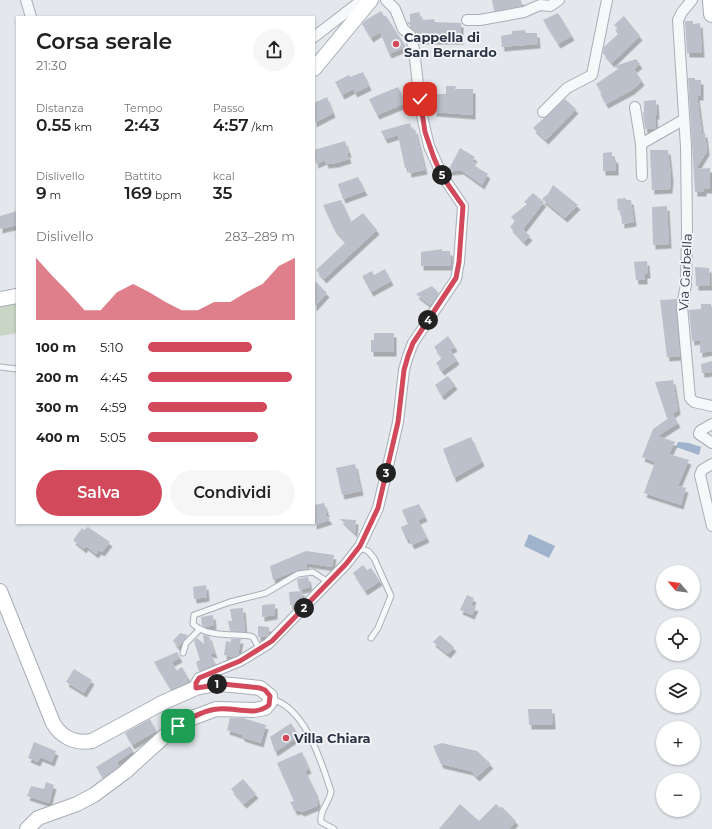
<!DOCTYPE html>
<html lang="it">
<meta charset="utf-8">
<style>
body{margin:0;font-family:Montserrat,sans-serif;background:#f6f6f6;color:#222;height:100vh;display:flex;flex-direction:column;font-size:15px;white-space:nowrap}
*{box-sizing:border-box;margin:0}
p{font-size:13px;color:#767676}
.icon{flex:none;width:22px;height:22px;fill:none;stroke:currentColor;stroke-width:2;stroke-linecap:round;stroke-linejoin:round}
.map{position:relative;flex:1;overflow:hidden}
.side{position:absolute;left:16px;top:16px;width:299px;height:508px;display:flex;flex-direction:column;background:#fff;border-radius:0px;box-shadow:0 1px 3px #0004}
.side>*{flex:none}
.needle{width:26px;rotate:299deg}
.controls{position:absolute;left:656px;top:565px;display:grid;gap:8px}
.controls a{display:grid;place-items:center;width:44px;height:44px;border-radius:50%;background:#fff;box-shadow:0 1px 3px #0004;font-size:20px}
.pin{position:absolute;display:grid;place-items:center;width:34px;height:34px;color:#fff;margin:-17px;border-radius:8px;box-shadow:0 2px 6px #0006}
.km{position:absolute;width:20px;height:20px;margin:-10px;border-radius:50%;background:#222;color:#fff;font-size:11px;line-height:20px;text-align:center}
.round{display:grid;place-items:center;flex:none;width:42px;height:42px;border-radius:21px;background:#f6f6f6}
.head{display:flex;align-items:center;justify-content:space-between;height:68px;padding:0 20px}
h1{font-size:22px;font-weight:600;line-height:30px}
.stats{display:grid;grid-template-columns:repeat(3,1fr);gap:6px;height:68px;padding:4px 20px}
.stats div{display:grid;align-content:center}
.stats b{font-size:17px;font-weight:600}
.stats small{font-size:11px;font-weight:400}
.stats p{font-size:11px}
.chart{height:112px;padding:8px 20px}
.chart p{display:flex;justify-content:space-between}
.chart svg{width:100%;height:72px;margin-top:4px;fill:#d1495b;opacity:.7}
.button{display:flex;gap:8px;margin-top:auto;padding:8px 20px}
.button a{flex:1;height:46px;border-radius:24px;background:#d1495b;color:#fff;font-size:16px;font-weight:600;line-height:46px;text-align:center}
.button a+a{background:#f6f6f6;color:#222}
ul{padding:0 20px;list-style:none;font-size:13px}
li{display:grid;grid-template-columns:64px 48px 1fr;align-items:center;height:30px}
li i{height:10px;border-radius:5px;background:#d1495b}
.map>svg:first-child{display:block}
.green{fill:#c9d6c5}
.water{fill:#9fb4cc}
.building{fill:#bbc0ca;filter:url(#shadow)}
.lines{fill:none;stroke-linecap:round;stroke-linejoin:round}
.lane-casing{stroke:#a9aeb7;stroke-width:7}
.street-casing{stroke:#a9aeb7;stroke-width:12}
.secondary-casing{stroke:#a9aeb7;stroke-width:16}
.primary-casing{stroke:#a3abb8;stroke-width:18}
.lane{stroke:#f7f8fa;stroke-width:5}
.street{stroke:#f7f8fa;stroke-width:10}
.secondary{stroke:#fff;stroke-width:14}
.primary{stroke:#fff;stroke-width:16}
.route-casing{stroke:#fff;stroke-width:8}
.route{stroke:#d1495b;stroke-width:5}
.poi-dot{fill:#d1495b;stroke:#f4f6f9;stroke-width:1.5}
.labels{text-anchor:middle;stroke-width:3.5;stroke-linejoin:round;paint-order:stroke}
.poi-label{font-size:13px;font-weight:bold;fill:#2b3445;stroke:#f4f6f9;text-anchor:start}
.street-label{font-size:13px;fill:#2b3445;stroke:#f4f6f9}
</style>
<div class="map">
<svg width="712" height="829" viewBox="0 0 712 829">
<defs>
<filter id="shadow"><feDropShadow dx="2.5" dy="4.5" stdDeviation="0" flood-color="#0004"/></filter>
</defs>
<rect width="100%" height="100%" fill="#e4e7ec"/>
<!-- green -->
<path class="green" d="M17 304V333L0 336V306Z"/>
<!-- water -->
<g class="water">
<path d="M678 442 689 443 701 447 699 455 676 447Z"/>
<path d="M529 534 555 546 549 558 524 546Z"/>
</g>
<!-- building -->
<g class="building">
<path d="M492 0H521L522 6 494 11Z"/>
<path d="M381 11 384 16H386L406 47 389 54 380 32 371 38 362 24 366 20Z"/>
<path d="M419 12 422 20 434 19 435 22 461 23V40H418L416 33 407 22H410V14Z"/>
<path d="M558 13 572 36 558 44 543 20Z"/>
<path d="M624 16 640 36 612 63 603 53 604 47 618 34 615 30 618 29 614 25Z"/>
<path d="M685 21H693V24L700 23 702 53H687Z"/>
<path d="M525 30 526 33H537L538 44 502 47 501 36 512 34V31Z"/>
<path d="M636 59 640 64 634 69 642 81 632 90 606 104 600 94 602 93 596 84 618 69 615 66Z"/>
<path d="M363 72 369 86 355 93 353 89 342 95 335 82 349 75 350 77Z"/>
<path d="M688 78H695V80H701V96H697L702 133H705L707 151 696 169 710 168V189H704V192H695Z"/>
<path d="M446 86H456L455 89H473V115L434 112V94H446Z"/>
<path d="M398 87 406 103 377 115 369 99Z"/>
<path d="M327 97 333 113 314 123V103Z"/>
<path d="M565 99 576 109 546 140 533 128Z"/>
<path d="M656 100 657 115H655L656 128 645 129 643 113 644 112V101Z"/>
<path d="M410 123 412 130 415 129 425 170 409 173 408 167 405 168 398 135 385 139 381 131Z"/>
<path d="M345 141 349 153H347L349 159 336 163 326 164 325 160 316 164 314 150Z"/>
<path d="M460 148 475 157 472 161 476 164 475 166 488 174 482 185 461 170 448 171Z"/>
<path d="M650 150H668L671 177 670 189 652 190Z"/>
<path d="M612 152V158H615L616 161V171H603V153Z"/>
<path d="M358 177 365 191 343 199 338 184Z"/>
<path d="M553 185 578 205 565 218 542 199 548 194Z"/>
<path d="M533 193 544 202 523 229 530 236 524 242 510 227 515 221 511 217 527 204 524 202Z"/>
<path d="M626 198V200H631L634 222 622 224 621 210 618 211 617 199Z"/>
<path d="M341 200 351 222 363 213 377 230 324 279 316 270 346 242 334 229 323 205Z"/>
<path d="M667 206 669 244 653 245 652 207Z"/>
<path d="M17 211V225L0 229V216Z"/>
<path d="M442 249V251H450L451 266H421V252Z"/>
<path d="M647 261 648 274H645V280H636L634 262Z"/>
<path d="M695 267 709 268 710 286H696Z"/>
<path d="M385 269 391 281 371 292 362 276 372 271 374 275Z"/>
<path d="M314 280 327 293 314 307Z"/>
<path d="M432 286 439 293 430 305 416 294Z"/>
<path d="M677 299 676 307 680 356 667 357 660 300Z"/>
<path d="M701 304H711L712 308V351L700 353V340L692 341 689 310 701 309Z"/>
<path d="M374 333H394V352H371V340H374Z"/>
<path d="M448 336 455 347 450 350 457 360 442 371 436 363 442 358 434 347Z"/>
<path d="M712 361V372L702 373 701 364Z"/>
<path d="M448 376 455 385 442 396 435 385Z"/>
<path d="M673 380 678 410 667 418 655 382Z"/>
<path d="M673 415 678 423 658 436 675 442 669 454 689 460 678 486 686 488 681 505 644 493 655 462 642 457 653 429Z"/>
<path d="M471 437 482 462 454 478 443 449Z"/>
<path d="M355 464 361 491 342 495 336 468Z"/>
<path d="M324 503 327 513 325 514 330 520 314 525V505Z"/>
<path d="M419 504 425 517 418 520 427 538 412 545 409 539H406L401 527 408 524 402 510Z"/>
<path d="M340 519 356 520 355 533Z"/>
<path d="M88 527 110 542 102 552 99 550 96 554 86 546 84 549 73 540 82 528 84 530Z"/>
<path d="M306 551 334 555 332 567 306 563 307 569 297 570 273 580 270 566Z"/>
<path d="M363 565 367 570 371 568 380 581 365 591 353 573Z"/>
<path d="M308 577 310 587 299 590 297 579Z"/>
<path d="M206 585 207 597 194 599 193 587Z"/>
<path d="M302 591 303 599 298 604 290 605 289 592Z"/>
<path d="M467 595 474 598 471 605 476 607 472 615 460 610Z"/>
<path d="M275 604V615L262 617V605Z"/>
<path d="M243 608 245 632 230 631 228 621H232L230 609Z"/>
<path d="M213 615 214 625 206 627 202 625 201 617Z"/>
<path d="M258 626 269 627V634L266 637H258Z"/>
<path d="M180 633 188 635 178 647 173 641Z"/>
<path d="M203 635 209 636 215 654 210 653 215 664 199 671 196 662 200 660 194 641 197 638 204 644Z"/>
<path d="M440 635 454 647 448 654 433 642Z"/>
<path d="M231 639H241L238 655 233 657 224 655 226 641 231 642Z"/>
<path d="M177 652 180 658 172 662 176 671 182 667 188 678 186 679 188 682 171 690 154 662Z"/>
<path d="M74 669 92 680 84 693 66 682Z"/>
<path d="M528 709H552L553 725H529Z"/>
<path d="M230 718H243L266 725 261 743 242 737V735L227 730Z"/>
<path d="M150 719 156 731 132 745 125 733Z"/>
<path d="M291 723 299 736 275 752 270 737Z"/>
<path d="M34 742 56 751 52 762 40 757 38 762 28 758Z"/>
<path d="M442 743 477 751 491 764 477 777 471 771 441 764 433 746Z"/>
<path d="M130 746 133 751 117 762 119 766 103 778 96 767Z"/>
<path d="M302 752 309 769 305 771 315 791 318 802 317 806 302 812 299 810 295 811 290 802 294 801 277 763Z"/>
<path d="M243 779 256 794 244 804 231 789Z"/>
<path d="M46 782 54 785 49 803 27 796 31 786 44 789Z"/>
<path d="M460 804 479 821 496 804 500 808 501 806 516 821 509 829H439Z"/>
</g>
<g class="lines">
<defs>
<g id="lane">
<path d="M0 367 17 369"/>
<path d="M359 548 368 551 374 558 391 596 378 628 371 638"/>
<path d="M260 650 253 637 250 636C233 634 206 637 193 624L194 615 230 602 266 593 298 574 313 572 328 582"/>
<path d="M183 653 186 643 200 629"/>
<path d="M271 699C305 707 321 761 331 791 330 802 319 810 321 822L334 829"/>
</g>
<g id="street">
<path d="M26 0 31 17"/>
<path d="M692 0 682 12 678 20 686 147 687 229 686 285 682 306 690 398 694 402 712 406"/>
<path d="M467 20H480L524 12 540 5 550 6 559 0"/>
<path d="M314 37 362 0"/>
<path d="M635 107 641 144 642 176"/>
<path d="M543 112 567 88 592 75 607 0"/>
<path d="M641 144 683 120"/>
<path d="M712 424 700 431 699 434 712 443"/>
<path d="M712 464 702 470 700 475 712 526"/>
<path d="M196 688V683L199 678 240 661 268 644 346 564 360 546 378 508 391 453 398 422 404 370 408 356 413 343 456 279 459 262 463 206 442 175 429 146 421 112 414 49 410 35 403 29 395 9 386 0"/>
</g>
<g id="secondary">
<path d="M314 69 371 0"/>
<path d="M0 299 17 296"/>
<path d="M0 591 53 723C61 737 75 744 92 741L164 702 196 688 215 684 232 685 260 688 270 696V702L265 708 254 710 216 709 187 720 167 734 125 772 94 795 77 804 38 818 27 829"/>
</g>
<path id="primary" d="M711 0 712 14"/>
</defs>
<!-- lane casing -->
<use href="#lane" class="lane-casing"/>
<!-- street casing -->
<use href="#street" class="street-casing"/>
<!-- secondary casing -->
<use href="#secondary" class="secondary-casing"/>
<!-- primary casing -->
<use href="#primary" class="primary-casing"/>
<!-- lane -->
<use href="#lane" class="lane"/>
<!-- street -->
<use href="#street" class="street"/>
<!-- secondary -->
<use href="#secondary" class="secondary"/>
<!-- primary -->
<use href="#primary" class="primary"/>
</g>
<g class="lines">
<defs>
<path id="route" d="M178 726C190 718 204 710 218 709 234 707 256 717 269 705L270 696 265 690 260 688 223 684 196 688V683L199 678 240 661 272 641 346 564 360 546 378 508 398 422 404 370 408 356 413 343 456 278 459 262 463 206 442 176 434 158 425 132 420 99"/>
</defs>
<!-- route casing -->
<use href="#route" class="route-casing"/>
<!-- route -->
<use href="#route" class="route"/>
</g>
<!-- markers -->
<g class="poi-dot">
<circle cx="396" cy="44" r="4"/>
<circle cx="286" cy="738" r="4"/>
</g>
<g class="labels">
<!-- poi labels -->
<g class="poi-label">
<text x="404" y="42">Cappella di<tspan x="404" dy="15">San Bernardo</tspan></text>
<text x="294" y="743">Villa Chiara</text>
</g>
<!-- street labels -->
<g class="street-label">
<text transform="translate(685 272) rotate(-87)" y="5">Via Garbella</text>
</g>
</g>
</svg>
<div class="controls">
<a><svg class="needle" viewBox="-14 -14 28 28"><path d="M0-13l5 13h-10z" fill="#e53935"/><path d="M0 13l5-13h-10z" fill="#767676"/></svg></a>
<a><svg class="icon" aria-label="locate" viewBox="0 0 24 24"><circle cx="12" cy="12" r="6"/><path d="M12 2v4M12 18v4M2 12h4M18 12h4"/></svg></a>
<a><svg class="icon" aria-label="layers" viewBox="0 0 24 24"><path d="M12 4l9 5-9 5-9-5zM3 14l9 5 9-5"/></svg></a>
<a>+</a>
<a>−</a>
</div>
<div class="pin" style="left:178px;top:726px;background:#1e9e55"><svg class="icon" aria-label="arrive" viewBox="0 0 24 24"><path d="M6 21V4h12l-3 4 3 4H6"/></svg></div>
<div class="pin" style="left:420px;top:99px;background:#d93025"><svg class="icon" aria-label="check" viewBox="0 0 24 24"><path d="M5 12l5 5 9-10"/></svg></div>
<b class="km" style="left:217px;top:684px">1</b>
<b class="km" style="left:304px;top:608px">2</b>
<b class="km" style="left:386px;top:473px">3</b>
<b class="km" style="left:428px;top:320px">4</b>
<b class="km" style="left:442px;top:175px">5</b>
<section class="side">
<div class="head"><div><h1>Corsa serale</h1><p>21:30</p></div><a class="round"><svg class="icon" aria-label="share" viewBox="0 0 24 24"><path d="M12 15V3M7 8l5-5 5 5M5 13v7h14v-7"/></svg></a></div>
<div class="stats">
<div><p>Distanza</p><b>0.55<small> km</small></b></div>
<div><p>Tempo</p><b>2:43</b></div>
<div><p>Passo</p><b>4:57<small> /km</small></b></div>
</div>
<div class="stats">
<div><p>Dislivello</p><b>9<small> m</small></b></div>
<div><p>Battito</p><b>169<small> bpm</small></b></div>
<div><p>kcal</p><b>35</b></div>
</div>
<div class="chart"><p><span>Dislivello</span>283–289 m</p>
<svg viewBox="0 0 160 44" preserveAspectRatio="none"><path d="M0 44V6L10 17L20 27L30 38L40 38L50 27L60 22L70 27L80 33L90 38L100 38L110 33L120 33L130 27L140 22L150 11L160 6V44z"/></svg>
</div>
<ul>
<li><b>100 m</b>5:10<i style="width:71%"></i></li>
<li><b>200 m</b>4:45<i style="width:98%"></i></li>
<li><b>300 m</b>4:59<i style="width:81%"></i></li>
<li><b>400 m</b>5:05<i style="width:75%"></i></li>
</ul>
<div class="button"><a>Salva</a><a>Condividi</a></div>
</section>
</div>
